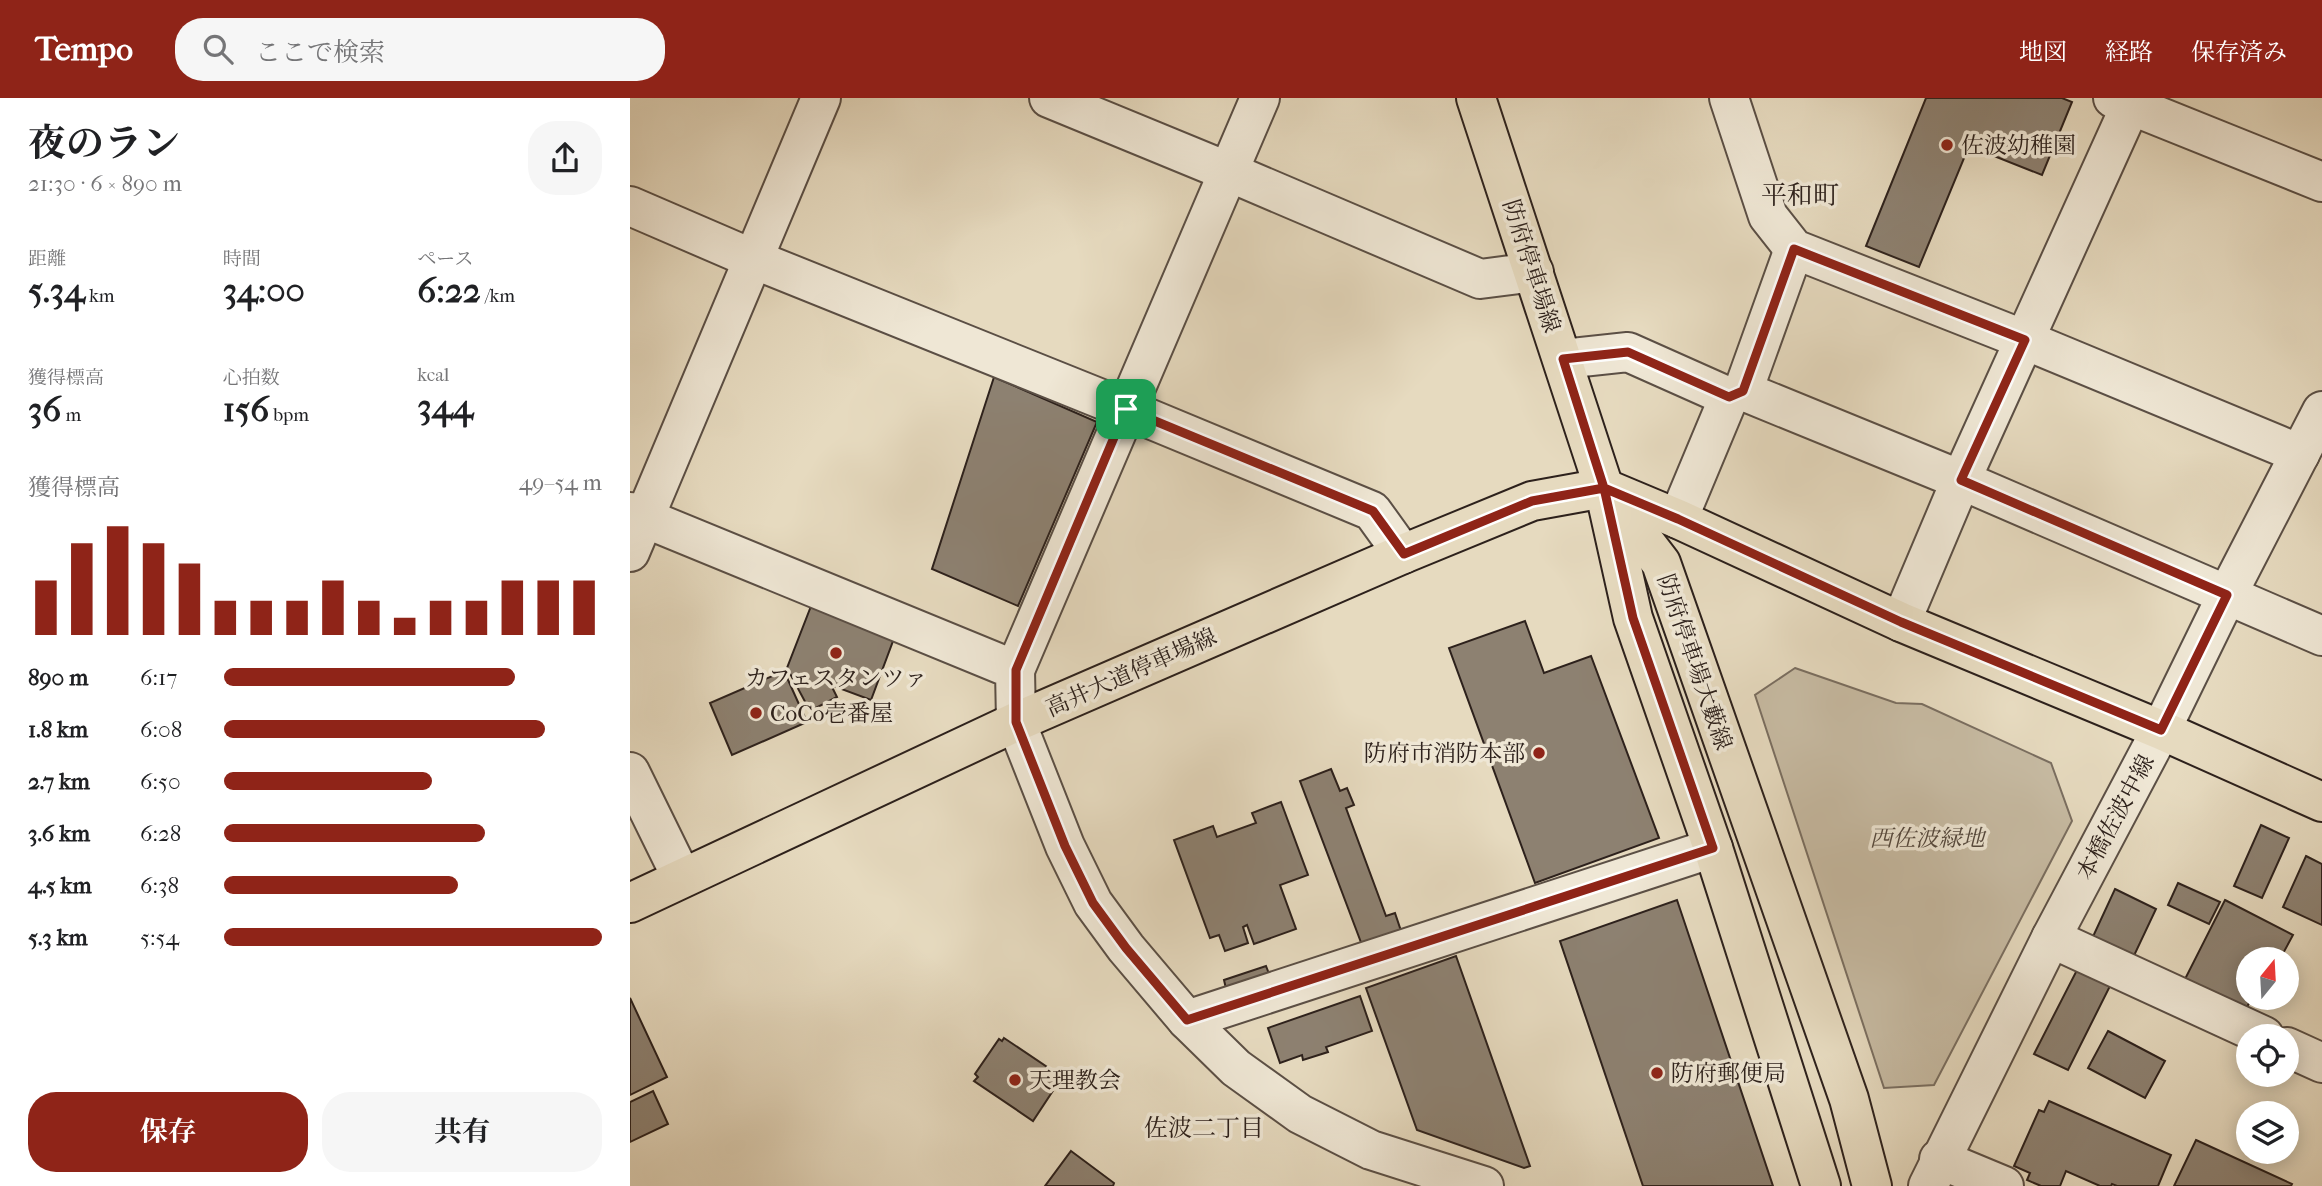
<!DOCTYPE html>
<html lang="ja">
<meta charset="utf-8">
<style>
body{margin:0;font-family:"IM FELL French Canon","Noto Serif JP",serif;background:#f6f6f6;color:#202124;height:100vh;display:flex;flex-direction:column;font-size:26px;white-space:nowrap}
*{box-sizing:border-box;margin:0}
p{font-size:23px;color:#757577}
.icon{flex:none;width:38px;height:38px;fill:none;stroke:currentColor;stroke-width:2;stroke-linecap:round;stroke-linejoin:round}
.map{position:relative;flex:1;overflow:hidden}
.panel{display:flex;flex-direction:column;background:#fff;width:630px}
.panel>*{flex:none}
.needle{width:46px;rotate:18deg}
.buttons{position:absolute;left:1606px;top:849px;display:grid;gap:14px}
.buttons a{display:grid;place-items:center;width:63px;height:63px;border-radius:50%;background:#fff;box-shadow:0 4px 18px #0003;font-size:35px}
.pin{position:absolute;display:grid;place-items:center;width:60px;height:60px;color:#fff;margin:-30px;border-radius:14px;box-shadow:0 4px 10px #0006}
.round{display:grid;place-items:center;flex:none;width:74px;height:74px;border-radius:28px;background:#f6f6f6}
.headline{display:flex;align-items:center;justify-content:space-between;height:119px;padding:0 28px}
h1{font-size:38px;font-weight:700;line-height:52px}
.metrics{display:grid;grid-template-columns:repeat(3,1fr);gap:10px;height:119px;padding:7px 28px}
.metrics div{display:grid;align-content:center}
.metrics b{font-size:35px;font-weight:700}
.metrics small{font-size:19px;font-weight:400}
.metrics p{font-size:19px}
.chart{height:196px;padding:14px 28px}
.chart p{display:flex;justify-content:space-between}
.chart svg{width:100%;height:126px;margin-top:7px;stroke:#8f2418;stroke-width:6}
.cta{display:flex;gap:14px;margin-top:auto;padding:14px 28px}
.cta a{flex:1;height:80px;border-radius:28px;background:#8f2418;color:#fff;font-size:28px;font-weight:700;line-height:80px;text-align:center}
.cta a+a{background:#f6f6f6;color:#202124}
ul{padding:0 28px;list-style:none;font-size:23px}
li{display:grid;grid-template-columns:112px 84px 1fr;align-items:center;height:52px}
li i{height:18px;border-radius:9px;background:#8f2418}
header{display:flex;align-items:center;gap:42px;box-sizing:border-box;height:98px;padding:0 35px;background:#8f2418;color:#fff}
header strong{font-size:33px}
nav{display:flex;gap:38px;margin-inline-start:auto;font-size:24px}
.search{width:490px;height:63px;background:#f6f6f6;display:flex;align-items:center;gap:18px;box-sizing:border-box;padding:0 24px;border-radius:28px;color:#757577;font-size:26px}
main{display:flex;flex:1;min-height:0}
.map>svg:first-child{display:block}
.green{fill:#c7bba3;stroke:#7a6e60;stroke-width:2}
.building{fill:#8d8171;stroke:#2d211c;stroke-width:2}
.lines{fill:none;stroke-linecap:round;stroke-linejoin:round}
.minor-casing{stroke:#5b4f45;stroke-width:42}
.major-casing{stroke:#2d211c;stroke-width:42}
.minor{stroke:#efe7d5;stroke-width:38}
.major{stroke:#e6dabf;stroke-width:38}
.route-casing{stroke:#fff;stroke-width:14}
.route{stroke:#8f2418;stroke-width:9}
.poi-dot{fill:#8f2418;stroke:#efe7d5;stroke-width:2.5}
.labels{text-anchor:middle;stroke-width:7;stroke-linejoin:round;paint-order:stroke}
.poi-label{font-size:23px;fill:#2d211c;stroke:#efe7d5;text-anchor:start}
.street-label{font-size:23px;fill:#2d211c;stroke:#efe7d5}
.park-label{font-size:23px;font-style:italic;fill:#54483e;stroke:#efe7d5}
.neighbourhood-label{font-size:24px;fill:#2d211c;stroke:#efe7d5}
.quarter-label{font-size:26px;fill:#2d211c;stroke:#efe7d5}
</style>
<header>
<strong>Tempo</strong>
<div class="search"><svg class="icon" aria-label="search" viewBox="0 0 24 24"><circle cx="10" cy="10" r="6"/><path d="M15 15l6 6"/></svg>ここで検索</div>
<nav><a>地図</a><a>経路</a><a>保存済み</a></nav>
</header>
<main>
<section class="panel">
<div class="headline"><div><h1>夜のラン</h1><p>21:30 · 6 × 890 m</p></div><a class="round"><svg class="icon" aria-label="share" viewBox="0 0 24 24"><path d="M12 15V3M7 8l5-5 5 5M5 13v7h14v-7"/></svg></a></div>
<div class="metrics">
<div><p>距離</p><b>5.34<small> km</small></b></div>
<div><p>時間</p><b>34:00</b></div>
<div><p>ペース</p><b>6:22<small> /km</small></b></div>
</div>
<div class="metrics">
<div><p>獲得標高</p><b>36<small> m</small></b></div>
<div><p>心拍数</p><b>156<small> bpm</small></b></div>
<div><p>kcal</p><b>344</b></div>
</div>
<div class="chart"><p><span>獲得標高</span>49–54 m</p>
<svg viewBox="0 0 160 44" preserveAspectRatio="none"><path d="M5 44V25M15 44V12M25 44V6M35 44V12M45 44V19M55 44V32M65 44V32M75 44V32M85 44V25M95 44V32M105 44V38M115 44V32M125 44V32M135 44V25M145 44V25M155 44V25"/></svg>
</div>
<ul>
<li><b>890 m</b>6:17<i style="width:77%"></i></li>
<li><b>1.8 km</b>6:08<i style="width:85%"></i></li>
<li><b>2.7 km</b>6:50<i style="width:55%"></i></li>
<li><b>3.6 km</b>6:28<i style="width:69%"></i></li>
<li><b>4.5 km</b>6:38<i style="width:62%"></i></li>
<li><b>5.3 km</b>5:54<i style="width:100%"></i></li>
</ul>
<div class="cta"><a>保存</a><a>共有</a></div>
</section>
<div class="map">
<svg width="1692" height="1088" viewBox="0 0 1692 1088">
<rect width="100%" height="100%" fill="#e6dabf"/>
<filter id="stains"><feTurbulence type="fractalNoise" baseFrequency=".00286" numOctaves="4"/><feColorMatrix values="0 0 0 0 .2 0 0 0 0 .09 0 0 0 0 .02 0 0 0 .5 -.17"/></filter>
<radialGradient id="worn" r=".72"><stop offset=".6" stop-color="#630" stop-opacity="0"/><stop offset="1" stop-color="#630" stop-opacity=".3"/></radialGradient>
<!-- green -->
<path class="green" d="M1165 570 1266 605 1292 606 1421 665 1442 723 1304 987 1254 990 1125 597Z"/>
<!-- building -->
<g class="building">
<path d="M1296 0H1432L1442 4 1412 77 1339 48 1289 169 1236 148Z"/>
<path d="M364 279 467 324 388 508 302 471Z"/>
<path d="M183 503 266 535 241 602 201 587 207 599 180 613 157 570Z"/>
<path d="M895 523 914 575 961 558 1029 740 905 785 819 550Z"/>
<path d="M154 573 177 624 102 657 80 605Z"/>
<path d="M701 671 710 693 717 690 724 707 716 710 756 818 765 815 771 833 732 847 670 683Z"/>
<path d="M651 704 678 777 650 787 666 831 624 846 617 827 613 829 618 845 595 853 589 837 580 840 544 742 583 728 587 739 626 725 622 715Z"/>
<path d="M1631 727 1659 740 1632 800 1604 788Z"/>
<path d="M1676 758 1692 766V827L1653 809Z"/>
<path d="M1548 785 1590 804 1579 826 1538 807Z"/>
<path d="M1485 791 1526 811 1501 864 1460 845Z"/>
<path d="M1047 802 1143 1088H1013L930 843Z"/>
<path d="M1595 802 1663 837 1650 861H1619V900H1622L1613 916 1553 885Z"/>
<path d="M826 858 900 1068 894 1070 787 1032 736 890Z"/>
<path d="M636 868 641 881 597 895 594 882Z"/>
<path d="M1447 872 1480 888 1438 972 1404 956Z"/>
<path d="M730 898 742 933 696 949 698 954 673 962 672 957 650 965 638 930Z"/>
<path d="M0 900 37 979 0 997Z"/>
<path d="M1478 933 1535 963 1515 1000 1458 970Z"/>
<path d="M374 940 432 979 403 1023 344 983 348 979 345 976 369 941 372 943Z"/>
<path d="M23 993 38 1026 0 1044V1004Z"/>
<path d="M1419 1003 1541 1057 1528 1088H1487L1482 1086 1481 1088H1470L1436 1073 1430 1088H1411L1397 1082 1400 1075 1384 1068 1409 1012 1414 1014Z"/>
<path d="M1566 1042 1662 1086 1661 1088H1544Z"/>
<path d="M441 1053 484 1085 483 1088H415Z"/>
</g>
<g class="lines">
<defs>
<g id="minor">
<path d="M419 0 599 74 850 181 904 174"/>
<path d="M1099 0 1138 118 1164 151 1395 242 1670 356"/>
<path d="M1483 0 1692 84"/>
<path d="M0 108 123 161 496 311 742 413 773 456"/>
<path d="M933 261 998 254 1099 299 1113 293 1331 382 1692 538"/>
<path d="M1113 293 1164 151"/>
<path d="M0 414 385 572 386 624 435 748 463 805 496 850 557 922 606 970 670 1016 741 1052 854 1088"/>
<path d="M1048 421 1099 299"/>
<path d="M0 454 191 0"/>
<path d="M1271 524 1331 382 1504 0"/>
<path d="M385 572 630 0"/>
<path d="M0 674 52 780"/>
<path d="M1421 840 1634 938"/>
<path d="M557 922 1083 750"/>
<path d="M1657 949 1692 965"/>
<path d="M1309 1061 1374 1088"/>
<path d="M1298 1088 1421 840 1531 632 1597 497 1692 313"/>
</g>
<g id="major">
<path d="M846 0 974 390 1003 520 1083 750 1191 1088"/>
<path d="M974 390 1048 421 1271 524 1531 632 1692 704"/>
<path d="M981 400 1031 465 1219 1001 1242 1088"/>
<path d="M0 805 386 624 773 456 902 403 974 390"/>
</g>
</defs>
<!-- minor casing -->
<use href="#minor" class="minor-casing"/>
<!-- major casing -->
<use href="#major" class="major-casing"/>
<!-- minor -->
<use href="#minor" class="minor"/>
<!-- major -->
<use href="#major" class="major"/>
</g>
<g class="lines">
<defs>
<path id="route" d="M496 311 386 572V624L435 748 463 805 496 850 557 922 1083 750 1003 520 974 390 1048 421 1271 524 1531 632 1597 497 1331 382 1395 242 1164 151 1113 293 1099 299 998 254 933 261 974 390 902 403 774 456 743 413 496 311"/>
</defs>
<!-- route casing -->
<use href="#route" class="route-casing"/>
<!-- route -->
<use href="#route" class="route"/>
</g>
<!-- markers -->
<g class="poi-dot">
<circle cx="1317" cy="47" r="7"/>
<circle cx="206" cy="555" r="7"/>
<circle cx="126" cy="615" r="7"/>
<circle cx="909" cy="655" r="7"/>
<circle cx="1027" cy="975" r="7"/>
<circle cx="385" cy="982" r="7"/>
</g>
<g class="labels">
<!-- poi labels -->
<g class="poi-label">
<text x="1331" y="55">佐波幼稚園</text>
<text x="206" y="588" text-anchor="middle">カフェスタンツァ</text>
<text x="140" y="623">CoCo壱番屋</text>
<text x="895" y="663" text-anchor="end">防府市消防本部</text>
<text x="1041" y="983">防府郵便局</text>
<text x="399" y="990">天理教会</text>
</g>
<!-- street labels -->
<g class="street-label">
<text transform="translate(902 168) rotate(72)" y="8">防府停車場線</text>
<text transform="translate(1065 564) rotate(71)" y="8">防府停車場大藪線</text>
<text transform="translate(501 574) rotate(-24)" y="8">高井大道停車場線</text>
<text transform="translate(1485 719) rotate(-62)" y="8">本橋佐波中線</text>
</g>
<!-- park labels -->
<g class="park-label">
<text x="1297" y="748">西佐波緑地</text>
</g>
<!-- neighbourhood labels -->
<g class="neighbourhood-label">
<text x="574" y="1038">佐波二丁目</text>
</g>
<!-- quarter labels -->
<g class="quarter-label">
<text x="1170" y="106">平和町</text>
</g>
</g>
<rect width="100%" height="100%" filter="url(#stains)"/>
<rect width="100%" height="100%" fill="url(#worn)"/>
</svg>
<div class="buttons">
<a><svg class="needle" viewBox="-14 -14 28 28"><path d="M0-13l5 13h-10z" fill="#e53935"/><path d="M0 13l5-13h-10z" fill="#757577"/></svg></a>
<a><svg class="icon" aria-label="locate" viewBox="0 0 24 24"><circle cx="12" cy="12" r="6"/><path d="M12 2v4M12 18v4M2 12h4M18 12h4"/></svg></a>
<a><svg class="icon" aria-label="layers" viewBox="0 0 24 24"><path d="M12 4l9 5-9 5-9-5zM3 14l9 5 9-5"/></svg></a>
</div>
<div class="pin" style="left:496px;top:311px;background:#1e9e55"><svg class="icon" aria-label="arrive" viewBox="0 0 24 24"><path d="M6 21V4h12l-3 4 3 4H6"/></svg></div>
</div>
</main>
